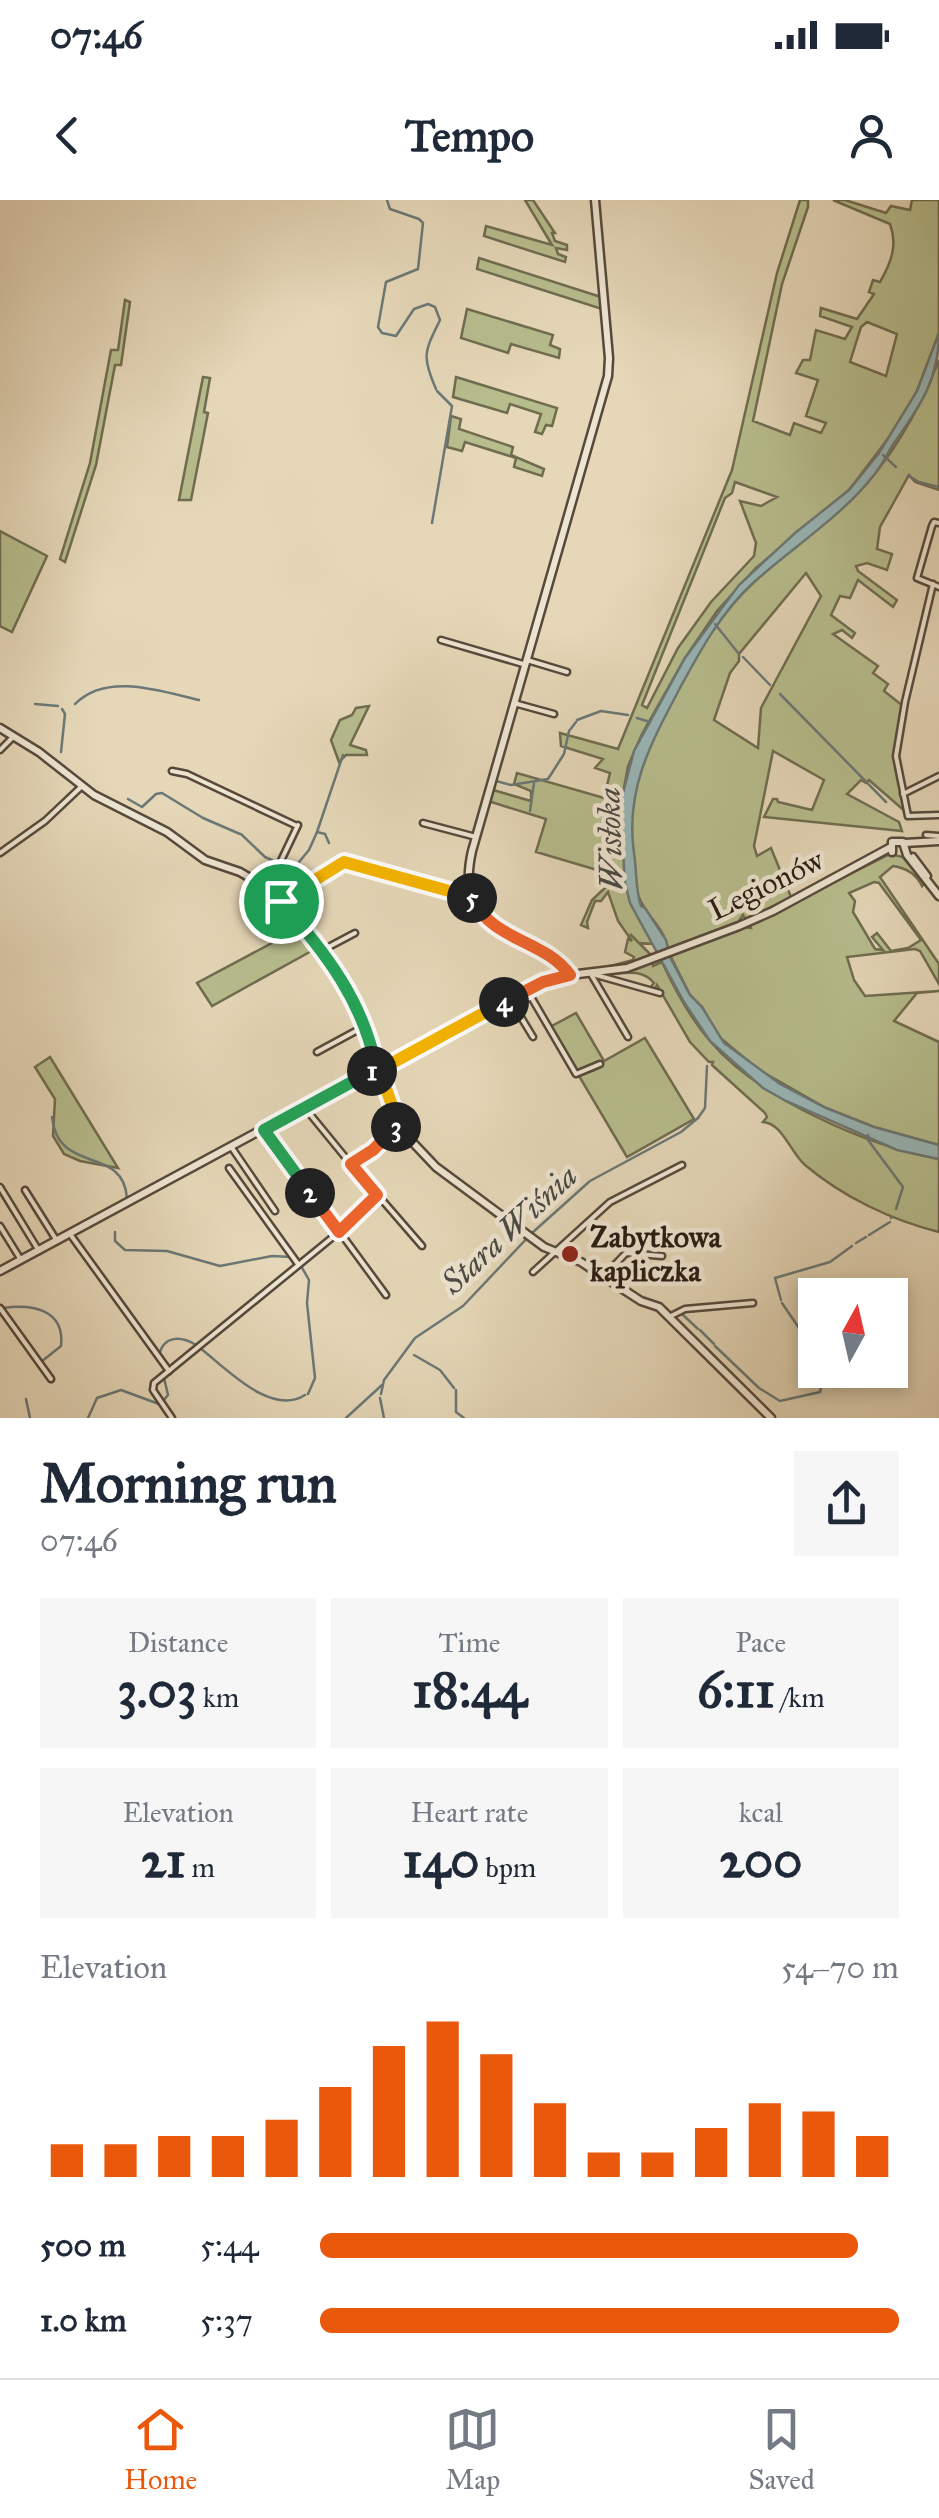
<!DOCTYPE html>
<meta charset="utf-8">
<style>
body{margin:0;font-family:"IM FELL Great Primer",serif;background:#f6f6f7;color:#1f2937;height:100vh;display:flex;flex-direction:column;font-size:38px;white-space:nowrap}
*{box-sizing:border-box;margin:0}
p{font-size:32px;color:#747a83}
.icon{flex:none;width:55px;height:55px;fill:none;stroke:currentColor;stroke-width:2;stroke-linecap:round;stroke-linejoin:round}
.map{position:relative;height:1218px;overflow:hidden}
.side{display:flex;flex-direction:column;background:#fff;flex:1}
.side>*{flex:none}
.needle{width:65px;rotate:8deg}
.tools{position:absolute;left:798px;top:1078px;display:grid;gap:20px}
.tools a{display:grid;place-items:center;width:110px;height:110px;border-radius:0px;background:#fff;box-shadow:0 5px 15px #0003;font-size:50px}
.pin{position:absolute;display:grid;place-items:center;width:85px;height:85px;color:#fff;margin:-42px;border:5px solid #fff;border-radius:50%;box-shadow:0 2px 10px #0007}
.km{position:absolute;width:50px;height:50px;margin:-25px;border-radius:50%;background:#222;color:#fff;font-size:28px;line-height:50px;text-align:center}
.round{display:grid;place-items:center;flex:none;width:105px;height:105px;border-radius:0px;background:#f6f6f7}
.headline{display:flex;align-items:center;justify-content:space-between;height:170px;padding:0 40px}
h1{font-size:55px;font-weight:700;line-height:75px}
.metrics{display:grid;grid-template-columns:repeat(3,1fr);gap:15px;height:170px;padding:10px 40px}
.metrics div{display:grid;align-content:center;border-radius:0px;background:#f6f6f7;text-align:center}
.metrics b{font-size:50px;font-weight:700}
.metrics small{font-size:28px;font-weight:400}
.metrics p{font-size:28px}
.chart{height:280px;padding:20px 40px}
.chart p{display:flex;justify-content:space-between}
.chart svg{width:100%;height:180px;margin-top:10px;stroke:#ea580c;stroke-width:6}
ul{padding:0 40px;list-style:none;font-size:32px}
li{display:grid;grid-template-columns:160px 120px 1fr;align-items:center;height:75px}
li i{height:25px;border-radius:12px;background:#ea580c}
.status{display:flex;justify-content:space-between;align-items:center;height:70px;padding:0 50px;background:#fff;direction:ltr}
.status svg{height:28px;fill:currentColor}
header{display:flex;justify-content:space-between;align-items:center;height:130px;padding:0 40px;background:#fff;font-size:45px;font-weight:700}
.dock{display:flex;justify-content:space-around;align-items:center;height:140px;border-top:2px solid #e0e1e3;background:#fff;font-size:28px;color:#747a83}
.dock a{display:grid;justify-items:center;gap:5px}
.dock .active{color:#ea580c}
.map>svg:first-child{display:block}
.green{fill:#b7bd8d;stroke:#6f6c50;stroke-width:2.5;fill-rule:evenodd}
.water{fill:#99b7b9;stroke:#6b7876;stroke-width:2.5}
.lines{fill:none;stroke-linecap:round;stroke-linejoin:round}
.stream{stroke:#6b7876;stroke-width:2.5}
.minor-casing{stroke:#56493c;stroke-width:9}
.tertiary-casing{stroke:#56493c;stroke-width:11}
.minor{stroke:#eee5d1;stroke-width:4}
.tertiary{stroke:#eee5d1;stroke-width:6}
.split-1-casing{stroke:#fff;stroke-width:20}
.split-2-casing{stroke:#fff;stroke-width:20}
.split-3-casing{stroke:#fff;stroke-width:20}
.split-4-casing{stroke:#fff;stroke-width:20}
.split-5-casing{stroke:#fff;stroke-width:20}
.split-6-casing{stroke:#fff;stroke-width:20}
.split-1{stroke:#22a559;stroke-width:12}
.split-2{stroke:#22a559;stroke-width:12}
.split-3{stroke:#f0652b;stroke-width:12}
.split-4{stroke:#f5b400;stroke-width:12}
.split-5{stroke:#f0652b;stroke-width:12}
.split-6{stroke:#f5b400;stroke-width:12}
.poi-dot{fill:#8f2418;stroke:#eee5d1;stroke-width:4}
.labels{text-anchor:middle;stroke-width:9;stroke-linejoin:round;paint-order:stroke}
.street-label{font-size:30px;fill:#271a12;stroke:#eee5d1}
.poi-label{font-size:30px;font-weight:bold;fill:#271a12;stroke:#eee5d1;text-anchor:start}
.water-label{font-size:32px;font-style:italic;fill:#494944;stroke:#eee5d1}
</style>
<div class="status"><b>07:46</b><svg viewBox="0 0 49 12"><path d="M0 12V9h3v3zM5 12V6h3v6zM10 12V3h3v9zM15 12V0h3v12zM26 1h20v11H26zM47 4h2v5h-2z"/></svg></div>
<header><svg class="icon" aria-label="back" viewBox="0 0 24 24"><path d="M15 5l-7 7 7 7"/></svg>Tempo<svg class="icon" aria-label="person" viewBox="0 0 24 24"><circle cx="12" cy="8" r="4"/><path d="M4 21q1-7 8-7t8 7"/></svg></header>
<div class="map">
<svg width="939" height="1218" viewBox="0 0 939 1218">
<rect width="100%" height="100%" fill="#e5d7b8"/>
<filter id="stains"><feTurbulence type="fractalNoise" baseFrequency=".002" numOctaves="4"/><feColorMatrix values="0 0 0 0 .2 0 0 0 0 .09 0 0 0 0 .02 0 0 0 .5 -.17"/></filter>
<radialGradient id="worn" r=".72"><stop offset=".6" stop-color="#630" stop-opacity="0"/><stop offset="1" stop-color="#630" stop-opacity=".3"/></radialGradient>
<!-- green -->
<g class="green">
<path d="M525 0H533L555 33H552L555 41 567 45V50L556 48 558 54 566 57 565 62 484 36 486 26 552 45Z"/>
<path d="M800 0H808V7L782 84 753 221 790 235 794 223 821 233 826 223 806 216 818 180 796 173 803 160H810L816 130 845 139 852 127 820 116 821 108 857 119 874 94 869 92 873 80 880 82C891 63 898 45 890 24L833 0H845L886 13 891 6 910 10 912 0H939V133L917 191 903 219 849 290 756 368 717 411 685 458 642 534 628 566 623 593 625 683 657 748 658 754 654 744 639 743 630 734 650 754 653 766 662 762C674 788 691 819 710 841 757 897 868 947 939 959V1032C891 1020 843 997 805 965 791 953 782 923 763 922L767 917 765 913 712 865 713 862H709L690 842 657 785 655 790 650 788 654 783C640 765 616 776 593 775L650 763 646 757 619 768H603L633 760 634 757 625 752 628 739 632 741 618 721 608 692 601 701H595L587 722 588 728 581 725 592 700 606 687 604 672 536 652 546 619 488 601 493 590 531 601V591L514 584 517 573 604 598 610 573 595 568 603 559 561 546 560 533 618 549 732 270 777 73ZM867 122 897 134 886 176 850 162 861 127ZM735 282 777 297 761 306 740 301 756 343 754 356 711 402 678 448 647 508 642 505 725 298 732 293Z"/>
<path d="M479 58 601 97 602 109 477 69Z"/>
<path d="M125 100 130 102 121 165H115L96 265 65 362 60 359 90 263 111 150H118Z"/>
<path d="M467 109 553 135 550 145 560 149 559 158 511 144 508 153 461 138Z"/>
<path d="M939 160V290L915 282 909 275 880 327 877 349 892 354 887 370 867 363 856 366 858 371 897 400 893 407 858 380 850 398 840 396 831 415 855 433 852 438 842 430 833 434 878 466 873 473 888 484 884 491 903 506 895 562 907 613 869 580 866 583 861 580 847 594 899 622 902 631 764 617 773 599H777L778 602 812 610 824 580 773 551 754 646 757 656 771 648 791 697 746 720 743 715 738 722 668 749C664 722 636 713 634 675 633 649 628 618 634 592 650 529 704 429 752 384 785 352 824 327 856 295 892 258 920 208 939 160ZM806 373 821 396 761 508 758 548 714 520 730 473 739 461V454Z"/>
<path d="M203 177 210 178 204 212 208 213 191 300H179Z"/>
<path d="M456 177 557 208 552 226 546 225 542 234 535 232 541 214 510 204 507 213 453 197Z"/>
<path d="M451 216 461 219 459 229 513 247 511 255 544 269 542 276 514 267 516 258 465 242 462 251 447 247Z"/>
<path d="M0 331 47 356 12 432 0 426Z"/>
<path d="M369 506 350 545 366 550 367 555H346L339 562 331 540 340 520 352 515 356 508Z"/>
<path d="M890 654 903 657 925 683 922 686C916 673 906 668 893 666L880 677 939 764V784L920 751 915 749 847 757 854 780 865 796 939 791 917 793 894 821 939 842V945L874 927 826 908 759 870 718 836 702 807 690 795 670 755 742 727 751 728 750 724ZM874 682 879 683 921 740 908 748 891 751 877 733 872 737 883 750 875 749 853 712 855 701 849 693Z"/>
<path d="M300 728 317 748 212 806 197 783Z"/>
<path d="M576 813 604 861 645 838 694 919 627 957 550 827Z"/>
<path d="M50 857 118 968 80 961 64 954 53 936 55 899 35 867Z"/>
</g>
<!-- water -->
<path class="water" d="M939 133C939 180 920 206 894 243 887 254 882 265 874 275 841 317 793 347 754 382 721 412 700 451 680 488 651 543 625 589 634 653 637 671 635 688 641 706L645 708 666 740 670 757 690 795 702 807 724 843 780 884 826 908 874 927 939 945V959L897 950 786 901 763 888 710 841 684 802 630 703 625 683 621 620 623 593 634 551 685 458 739 385 795 333 849 290 879 253 917 191Z"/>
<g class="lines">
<!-- stream -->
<g class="stream">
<path d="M387 0 390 9 419 19 423 23 418 69 386 82 378 127 382 133 396 136 414 109 428 104 435 107 440 120C425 151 421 155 436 189"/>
<path d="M883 255 896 267"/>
<path d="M909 276 919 282 939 287"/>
<path d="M432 323 452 206 437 191"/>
<path d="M715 424 739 454"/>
<path d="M743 457 770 485"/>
<path d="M780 494 886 602"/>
<path d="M35 504 58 506"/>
<path d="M75 504C106 472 161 491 199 500"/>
<path d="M637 518 650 522"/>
<path d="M577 520 601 511 628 515"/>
<path d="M61 552 65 514 62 509"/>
<path d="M496 581 511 585 548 579 564 554 569 531 576 522"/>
<path d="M128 599 142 607 156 594 162 593 203 618 240 634"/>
<path d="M530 611 534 583"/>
<path d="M317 632 325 634 329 643"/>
<path d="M241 634 265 657 276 662"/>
<path d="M281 664 294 668 309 650 317 632 343 555"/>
<path d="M52 917C58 976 123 944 127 998"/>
<path d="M868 935V940L903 987 896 1009"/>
<path d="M891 1018 892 1017"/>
<path d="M115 1032V1041L125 1050 167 1051 220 1066 272 1056 292 1057"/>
<path d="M869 1035 890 1022"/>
<path d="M856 1043 866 1037"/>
<path d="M301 1066 309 1080 307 1103 315 1178 308 1194"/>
<path d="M781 1100 775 1078 830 1062 852 1046"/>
<path d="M782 1103 801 1131"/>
<path d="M3 1108C32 1104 65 1109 61 1146L41 1162"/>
<path d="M682 1114 698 1129"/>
<path d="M700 1130 714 1144"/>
<path d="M802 1133 813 1151"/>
<path d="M715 1146 759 1188 780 1201 820 1192 825 1170"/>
<path d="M200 1148C226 1168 271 1217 305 1195"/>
<path d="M815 1152V1153"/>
<path d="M159 1155C164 1135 181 1136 196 1145"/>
<path d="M414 1155 440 1170 454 1188"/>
<path d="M456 1190V1212L464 1218"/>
<path d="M381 1194 384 1180 415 1138 463 1106 532 1033 590 981 681 932 698 918 705 908 707 866"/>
<path d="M380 1198 384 1218"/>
<path d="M26 1199 30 1218"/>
<path d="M163 1201 168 1195 164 1178"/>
<path d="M88 1218 97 1198 121 1190 159 1204"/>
<path d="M346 1218 382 1185"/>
</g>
<defs>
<g id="minor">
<path d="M939 323 934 322 932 326 917 378 939 387"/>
<path d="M933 384 905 502 896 556 908 616 939 615"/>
<path d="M441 440 523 464"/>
<path d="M527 460 567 472"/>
<path d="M514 503 554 514"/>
<path d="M0 550 14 536"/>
<path d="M172 571 187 574 297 626"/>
<path d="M903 594 939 576"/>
<path d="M423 623 476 637"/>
<path d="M926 635 939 636"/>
<path d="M0 653 45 621 81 587"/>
<path d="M913 656 928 676 926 679"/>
<path d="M268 688 298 625"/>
<path d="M281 701 344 662 460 694 470 692"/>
<path d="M321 751 355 733"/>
<path d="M589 773 660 793"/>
<path d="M592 776 628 837"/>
<path d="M527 790 576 874 600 864"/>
<path d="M510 799 533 837"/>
<path d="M317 852 365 826"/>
<path d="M305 908 350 963"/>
<path d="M398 925 373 950 351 964 422 1046"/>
<path d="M265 930 386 1095"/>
<path d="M232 948 275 1011"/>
<path d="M229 968 298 1064"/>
<path d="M0 987 39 1051"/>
<path d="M25 990 57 1041"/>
<path d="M0 1026 21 1060"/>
<path d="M70 1034 169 1171"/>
<path d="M533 1072 610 1002 682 965"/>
<path d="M603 1077 626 1053 662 1056"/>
<path d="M0 1108 51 1179"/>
<path d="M671 1116 685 1109 753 1103"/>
<path d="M172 1218 153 1190 154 1183 339 1032 377 995"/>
</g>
<g id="tertiary">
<path d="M0 528 39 552 94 595 167 632 205 660 240 672 269 689 342 779 362 815 378 864"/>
<path d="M905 643 939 641"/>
<path d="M892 652V642H903L907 655 939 696"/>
<path d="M570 775C535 725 451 744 472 651L608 176 609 158 595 0"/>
<path d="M383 868 543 782 570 775 627 768 739 726 773 711 891 647"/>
<path d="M379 874 401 930 436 967 544 1047 581 1062 641 1101 659 1107 771 1218"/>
<path d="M0 1071 374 869"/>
</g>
</defs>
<!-- minor casing -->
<use href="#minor" class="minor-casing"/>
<!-- tertiary casing -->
<use href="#tertiary" class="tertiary-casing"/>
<!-- minor -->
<use href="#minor" class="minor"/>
<!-- tertiary -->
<use href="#tertiary" class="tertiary"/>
</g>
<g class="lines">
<defs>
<path id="split-1" d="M281 701C325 754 361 796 376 866L372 871"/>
<path id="split-2" d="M310 993 264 930 372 871"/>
<path id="split-3" d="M310 993 339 1032 377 995 351 964 373 950 396 927"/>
<path id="split-4" d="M396 927 399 925 384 883 383 868 504 802"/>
<path id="split-5" d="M472 698C493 742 544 739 570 775L543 782 504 802"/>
<path id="split-6" d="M281 701 344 662 460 694 470 692 472 698"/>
</defs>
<!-- split-1 casing -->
<use href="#split-1" class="split-1-casing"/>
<!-- split-2 casing -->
<use href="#split-2" class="split-2-casing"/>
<!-- split-3 casing -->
<use href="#split-3" class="split-3-casing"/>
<!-- split-4 casing -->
<use href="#split-4" class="split-4-casing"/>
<!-- split-5 casing -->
<use href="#split-5" class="split-5-casing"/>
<!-- split-6 casing -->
<use href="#split-6" class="split-6-casing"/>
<!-- split-1 -->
<use href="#split-1" class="split-1"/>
<!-- split-2 -->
<use href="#split-2" class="split-2"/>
<!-- split-3 -->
<use href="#split-3" class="split-3"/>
<!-- split-4 -->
<use href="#split-4" class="split-4"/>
<!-- split-5 -->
<use href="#split-5" class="split-5"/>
<!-- split-6 -->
<use href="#split-6" class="split-6"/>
</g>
<!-- markers -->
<circle class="poi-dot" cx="570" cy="1054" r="10"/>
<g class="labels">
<!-- street labels -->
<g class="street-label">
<text transform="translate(766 685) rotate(-26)" y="10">Legionów</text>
</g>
<!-- poi labels -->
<g class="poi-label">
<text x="590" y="1047">Zabytkowa<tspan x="590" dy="34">kapliczka</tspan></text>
</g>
<!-- water labels -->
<g class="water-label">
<text transform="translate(610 639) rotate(-92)" y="11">Wisłoka</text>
<text transform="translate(509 1029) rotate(-43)" y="11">Stara Wiśnia</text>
</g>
</g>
<rect width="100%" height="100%" filter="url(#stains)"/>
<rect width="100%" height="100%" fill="url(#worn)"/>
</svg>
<div class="tools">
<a><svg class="needle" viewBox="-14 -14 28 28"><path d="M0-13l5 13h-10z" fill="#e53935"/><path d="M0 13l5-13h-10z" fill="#747a83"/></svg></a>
</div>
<div class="pin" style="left:281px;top:701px;background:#1e9e55"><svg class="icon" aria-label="arrive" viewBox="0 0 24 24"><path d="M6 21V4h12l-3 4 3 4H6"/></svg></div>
<b class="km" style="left:372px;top:871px">1</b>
<b class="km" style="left:310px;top:993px">2</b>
<b class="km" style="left:396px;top:927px">3</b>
<b class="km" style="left:504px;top:802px">4</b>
<b class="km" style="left:472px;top:698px">5</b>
</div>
<section class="side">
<div class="headline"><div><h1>Morning run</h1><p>07:46</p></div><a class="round"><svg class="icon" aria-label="share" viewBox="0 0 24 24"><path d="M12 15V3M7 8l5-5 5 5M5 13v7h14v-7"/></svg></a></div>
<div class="metrics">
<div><p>Distance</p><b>3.03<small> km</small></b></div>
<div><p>Time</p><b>18:44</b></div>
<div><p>Pace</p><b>6:11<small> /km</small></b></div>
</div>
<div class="metrics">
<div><p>Elevation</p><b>21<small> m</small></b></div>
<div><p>Heart rate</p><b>140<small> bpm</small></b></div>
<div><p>kcal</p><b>200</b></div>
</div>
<div class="chart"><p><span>Elevation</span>54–70 m</p>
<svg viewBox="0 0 160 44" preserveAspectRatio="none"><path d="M5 44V36M15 44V36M25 44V34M35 44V34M45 44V30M55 44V22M65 44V12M75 44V6M85 44V14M95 44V26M105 44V38M115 44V38M125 44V32M135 44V26M145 44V28M155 44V34"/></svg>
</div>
<ul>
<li><b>500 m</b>5:44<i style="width:93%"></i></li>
<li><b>1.0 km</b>5:37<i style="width:100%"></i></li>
</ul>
</section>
<nav class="dock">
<a class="active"><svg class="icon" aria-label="home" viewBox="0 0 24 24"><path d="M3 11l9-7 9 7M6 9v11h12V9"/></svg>Home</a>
<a><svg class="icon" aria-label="map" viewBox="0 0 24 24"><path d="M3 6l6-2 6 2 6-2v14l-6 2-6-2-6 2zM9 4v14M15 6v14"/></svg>Map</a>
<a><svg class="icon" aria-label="saved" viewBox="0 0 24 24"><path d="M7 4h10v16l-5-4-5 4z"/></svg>Saved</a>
</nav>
